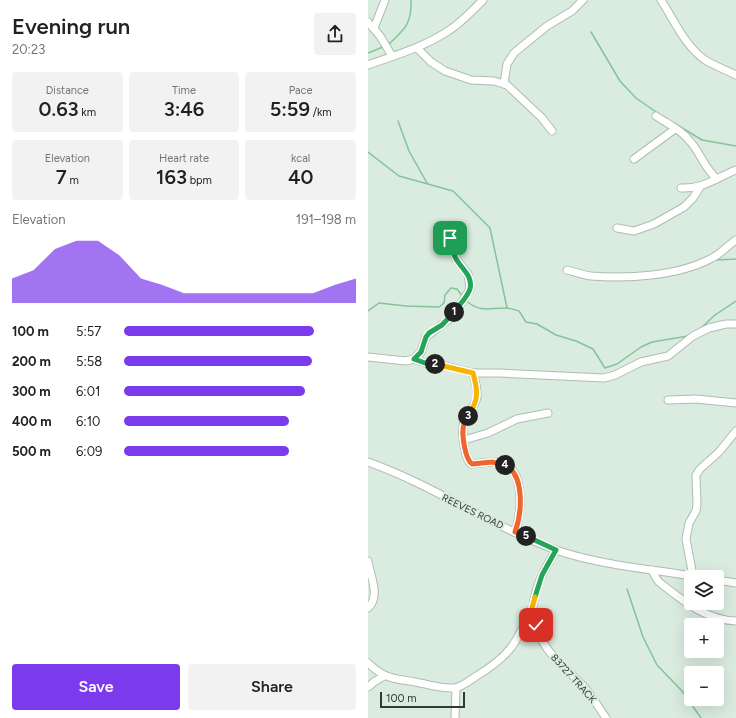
<!DOCTYPE html>
<meta charset="utf-8">
<style>
body{margin:0;font-family:Figtree,sans-serif;background:#f2f2f2;color:#202124;height:100vh;display:flex;flex-direction:column;font-size:15px;white-space:nowrap}
*{box-sizing:border-box;margin:0}
p{font-size:13px;color:#757577}
.icon{flex:none;width:22px;height:22px;fill:none;stroke:currentColor;stroke-width:2;stroke-linecap:round;stroke-linejoin:round}
.map{position:relative;flex:1;overflow:hidden}
.sheet{display:flex;flex-direction:column;background:#fff;width:368px}
.sheet>*{flex:none}
.buttons{position:absolute;left:316px;top:570px;display:grid;gap:8px}
.buttons a{display:grid;place-items:center;width:40px;height:40px;border-radius:4px;background:#fff;box-shadow:0 4px 16px #0002;font-size:20px}
.scale{position:absolute;left:12px;bottom:10px;width:85px;box-sizing:border-box;padding-left:4px;border:2px solid #333a35;border-top:0;font-size:11px;line-height:14px;white-space:nowrap;color:#333a35;-webkit-text-stroke:3px #daebdf;paint-order:stroke}
.pin{position:absolute;display:grid;place-items:center;width:34px;height:34px;color:#fff;margin:-17px;border-radius:8px;box-shadow:0 2px 6px #0006}
.km{position:absolute;width:20px;height:20px;margin:-10px;border-radius:50%;background:#222;color:#fff;font-size:11px;line-height:20px;text-align:center}
.round{display:grid;place-items:center;flex:none;width:42px;height:42px;border-radius:4px;background:#f2f2f2}
.overview{display:flex;align-items:center;justify-content:space-between;height:68px;padding:0 12px}
h1{font-size:22px;font-weight:600;line-height:30px}
.stats{display:grid;grid-template-columns:repeat(3,1fr);gap:6px;height:68px;padding:4px 12px}
.stats div{display:grid;align-content:center;border-radius:4px;background:#f2f2f2;text-align:center}
.stats b{font-size:20px;font-weight:600}
.stats small{font-size:11px;font-weight:400}
.stats p{font-size:11px}
.chart{height:112px;padding:8px 12px}
.chart p{display:flex;justify-content:space-between}
.chart svg{width:100%;height:72px;margin-top:4px;fill:#7c3aed;opacity:.7}
.button{display:flex;gap:8px;margin-top:auto;padding:8px 12px}
.button a{flex:1;height:46px;border-radius:4px;background:#7c3aed;color:#fff;font-size:16px;font-weight:600;line-height:46px;text-align:center}
.button a+a{background:#f2f2f2;color:#202124}
ul{padding:0 12px;list-style:none;font-size:13px}
li{display:grid;grid-template-columns:64px 48px 1fr;align-items:center;height:30px}
li i{height:10px;border-radius:5px;background:#7c3aed}
main{display:flex;flex:1;min-height:0}
.map>svg:first-child{display:block}
.lines{fill:none;stroke-linecap:round;stroke-linejoin:round}
.stream{stroke:#84c49b;stroke-width:1.5}
.minor-casing{stroke:#adbdb2;stroke-width:9}
.minor{stroke:#fff;stroke-width:7}
.split-1-casing{stroke:#fff;stroke-width:8}
.split-2-casing{stroke:#fff;stroke-width:8}
.split-3-casing{stroke:#fff;stroke-width:8}
.split-4-casing{stroke:#fff;stroke-width:8}
.split-5-casing{stroke:#fff;stroke-width:8}
.split-6-casing{stroke:#fff;stroke-width:8}
.split-7-casing{stroke:#fff;stroke-width:8}
.split-1{stroke:#22a559;stroke-width:5}
.split-2{stroke:#22a559;stroke-width:5}
.split-3{stroke:#f5b400;stroke-width:5}
.split-4{stroke:#f0652b;stroke-width:5}
.split-5{stroke:#f0652b;stroke-width:5}
.split-6{stroke:#22a559;stroke-width:5}
.split-7{stroke:#f5b400;stroke-width:5}
.labels{text-anchor:middle;stroke-width:4;stroke-linejoin:round;paint-order:stroke}
.street-label{font-size:10px;fill:#333a35;stroke:#daebdf}
</style>
<main>
<section class="sheet">
<div class="overview"><div><h1>Evening run</h1><p>20:23</p></div><a class="round"><svg class="icon" aria-label="share" viewBox="0 0 24 24"><path d="M12 15V3M7 8l5-5 5 5M5 13v7h14v-7"/></svg></a></div>
<div class="stats">
<div><p>Distance</p><b>0.63<small> km</small></b></div>
<div><p>Time</p><b>3:46</b></div>
<div><p>Pace</p><b>5:59<small> /km</small></b></div>
</div>
<div class="stats">
<div><p>Elevation</p><b>7<small> m</small></b></div>
<div><p>Heart rate</p><b>163<small> bpm</small></b></div>
<div><p>kcal</p><b>40</b></div>
</div>
<div class="chart"><p><span>Elevation</span>191–198 m</p>
<svg viewBox="0 0 160 44" preserveAspectRatio="none"><path d="M0 44V29L10 24L20 11L30 6L40 6L50 15L60 29L70 33L80 38L90 38L100 38L110 38L120 38L130 38L140 38L150 33L160 29V44z"/></svg>
</div>
<ul>
<li><b>100 m</b>5:57<i style="width:82%"></i></li>
<li><b>200 m</b>5:58<i style="width:81%"></i></li>
<li><b>300 m</b>6:01<i style="width:78%"></i></li>
<li><b>400 m</b>6:10<i style="width:71%"></i></li>
<li><b>500 m</b>6:09<i style="width:71%"></i></li>
</ul>
<div class="button"><a>Save</a><a>Share</a></div>
</section>
<div class="map">
<svg width="368" height="718" viewBox="0 0 368 718">
<rect width="100%" height="100%" fill="#daebdf"/>
<g class="lines">
<!-- stream -->
<g class="stream">
<path d="M223 32 252 81 268 98 291 114"/>
<path d="M21 44C37 29 44 23 43 0"/>
<path d="M0 53 15 47"/>
<path d="M30 121 41 151 59 183"/>
<path d="M306 123 334 140 368 146"/>
<path d="M0 152 31 176 85 191 122 228 139 308"/>
<path d="M348 260 368 259"/>
<path d="M98 301C114 313 120 308 138 308 143 308 147 310 151 311L158 322 169 324 188 335 208 341 225 349 237 368 249 364 273 347 284 342 320 336"/>
<path d="M0 311 11 303 38 306 71 307 76 303 77 295 83 288 89 289 95 297"/>
<path d="M332 329 347 315 368 301"/>
<path d="M259 589 275 637 289 665 314 691 333 718"/>
</g>
<defs>
<g id="minor">
<path d="M293 0C306 20 317 46 337 60 347 66 358 70 368 75"/>
<path d="M0 22 12 36 24 56"/>
<path d="M6 28 17 0"/>
<path d="M49 48 63 62 77 71 103 80 126 81 139 85 174 118 184 131"/>
<path d="M0 65C28 55 56 47 80 31 93 23 104 11 115 0"/>
<path d="M136 84 139 64 146 53 179 26 204 11 215 0"/>
<path d="M288 116C298 123 312 129 320 139 332 151 336 168 349 179"/>
<path d="M266 159 307 129"/>
<path d="M313 188C336 189 348 178 368 170"/>
<path d="M249 228 266 231 286 224 316 207 325 198 332 187"/>
<path d="M199 270C207 272 215 275 223 276 260 279 311 276 344 258 353 254 360 245 368 240"/>
<path d="M0 357 38 361 46 359 57 363 74 365 105 373H131L236 378 247 375 273 362 300 356 325 336 341 328 358 324H368"/>
<path d="M46 359 53 352 58 337 80 320 94 302 102 289 100 274 88 259 83 246 82 238"/>
<path d="M105 373C107 381 110 389 109 397 107 407 100 413 96 422 93 431 96 458 103 464 115 463 127 460 138 465 157 474 153 515 147 532"/>
<path d="M300 400 328 399 368 403"/>
<path d="M96 440 120 433 149 419 180 413"/>
<path d="M0 462C65 485 123 526 188 550 231 565 283 569 329 577"/>
<path d="M188 550C178 567 167 585 165 606 164 611 166 616 167 621 173 652 197 666 217 688 225 697 231 708 238 718"/>
<path d="M0 561C2 576 13 596 0 608"/>
<path d="M284 570 288 578 291 582C314 600 337 620 368 621"/>
<path d="M325 576 318 539 321 523 328 511 329 504 328 475 332 469 351 452 368 431"/>
<path d="M349 580 368 583"/>
<path d="M0 663C17 679 24 678 47 682 59 684 73 689 86 688 94 687 101 681 107 677 142 656 148 644 164 608"/>
<path d="M0 687 6 682 16 676"/>
<path d="M87 718 88 688"/>
</g>
</defs>
<!-- minor casing -->
<use href="#minor" class="minor-casing"/>
<!-- minor -->
<use href="#minor" class="minor"/>
</g>
<g class="lines">
<defs>
<path id="split-1" d="M82 238C83 245 85 253 88 259 94 269 105 276 102 289 99 298 91 305 86 312"/>
<path id="split-2" d="M67 364 57 363 46 359 53 352 58 337 61 333 74 325 86 312"/>
<path id="split-3" d="M67 364 105 373C110 391 111 400 100 416"/>
<path id="split-4" d="M100 416C98 418 96 421 96 424 93 433 97 459 104 464L124 462 137 465"/>
<path id="split-5" d="M137 465C157 475 154 513 147 532L158 536"/>
<path id="split-6" d="M158 536 188 550 174 575 167 597"/>
<path id="split-7" d="M167 597 164 608 168 625"/>
</defs>
<!-- split-1 casing -->
<use href="#split-1" class="split-1-casing"/>
<!-- split-2 casing -->
<use href="#split-2" class="split-2-casing"/>
<!-- split-3 casing -->
<use href="#split-3" class="split-3-casing"/>
<!-- split-4 casing -->
<use href="#split-4" class="split-4-casing"/>
<!-- split-5 casing -->
<use href="#split-5" class="split-5-casing"/>
<!-- split-6 casing -->
<use href="#split-6" class="split-6-casing"/>
<!-- split-7 casing -->
<use href="#split-7" class="split-7-casing"/>
<!-- split-1 -->
<use href="#split-1" class="split-1"/>
<!-- split-2 -->
<use href="#split-2" class="split-2"/>
<!-- split-3 -->
<use href="#split-3" class="split-3"/>
<!-- split-4 -->
<use href="#split-4" class="split-4"/>
<!-- split-5 -->
<use href="#split-5" class="split-5"/>
<!-- split-6 -->
<use href="#split-6" class="split-6"/>
<!-- split-7 -->
<use href="#split-7" class="split-7"/>
</g>
<g class="labels">
<!-- street labels -->
<g class="street-label">
<text transform="translate(105 511) rotate(26)" y="4">REEVES ROAD</text>
<text transform="translate(206 678) rotate(48)" y="4">83727 TRACK</text>
</g>
</g>
</svg>
<div class="buttons">
<a><svg class="icon" aria-label="layers" viewBox="0 0 24 24"><path d="M12 4l9 5-9 5-9-5zM3 14l9 5 9-5"/></svg></a>
<a>+</a>
<a>−</a>
</div>
<div class="scale">100 m</div>
<div class="pin" style="left:82px;top:238px;background:#1e9e55"><svg class="icon" aria-label="arrive" viewBox="0 0 24 24"><path d="M6 21V4h12l-3 4 3 4H6"/></svg></div>
<div class="pin" style="left:168px;top:625px;background:#d93025"><svg class="icon" aria-label="check" viewBox="0 0 24 24"><path d="M5 12l5 5 9-10"/></svg></div>
<b class="km" style="left:86px;top:312px">1</b>
<b class="km" style="left:67px;top:364px">2</b>
<b class="km" style="left:100px;top:416px">3</b>
<b class="km" style="left:137px;top:465px">4</b>
<b class="km" style="left:158px;top:536px">5</b>
</div>
</main>
